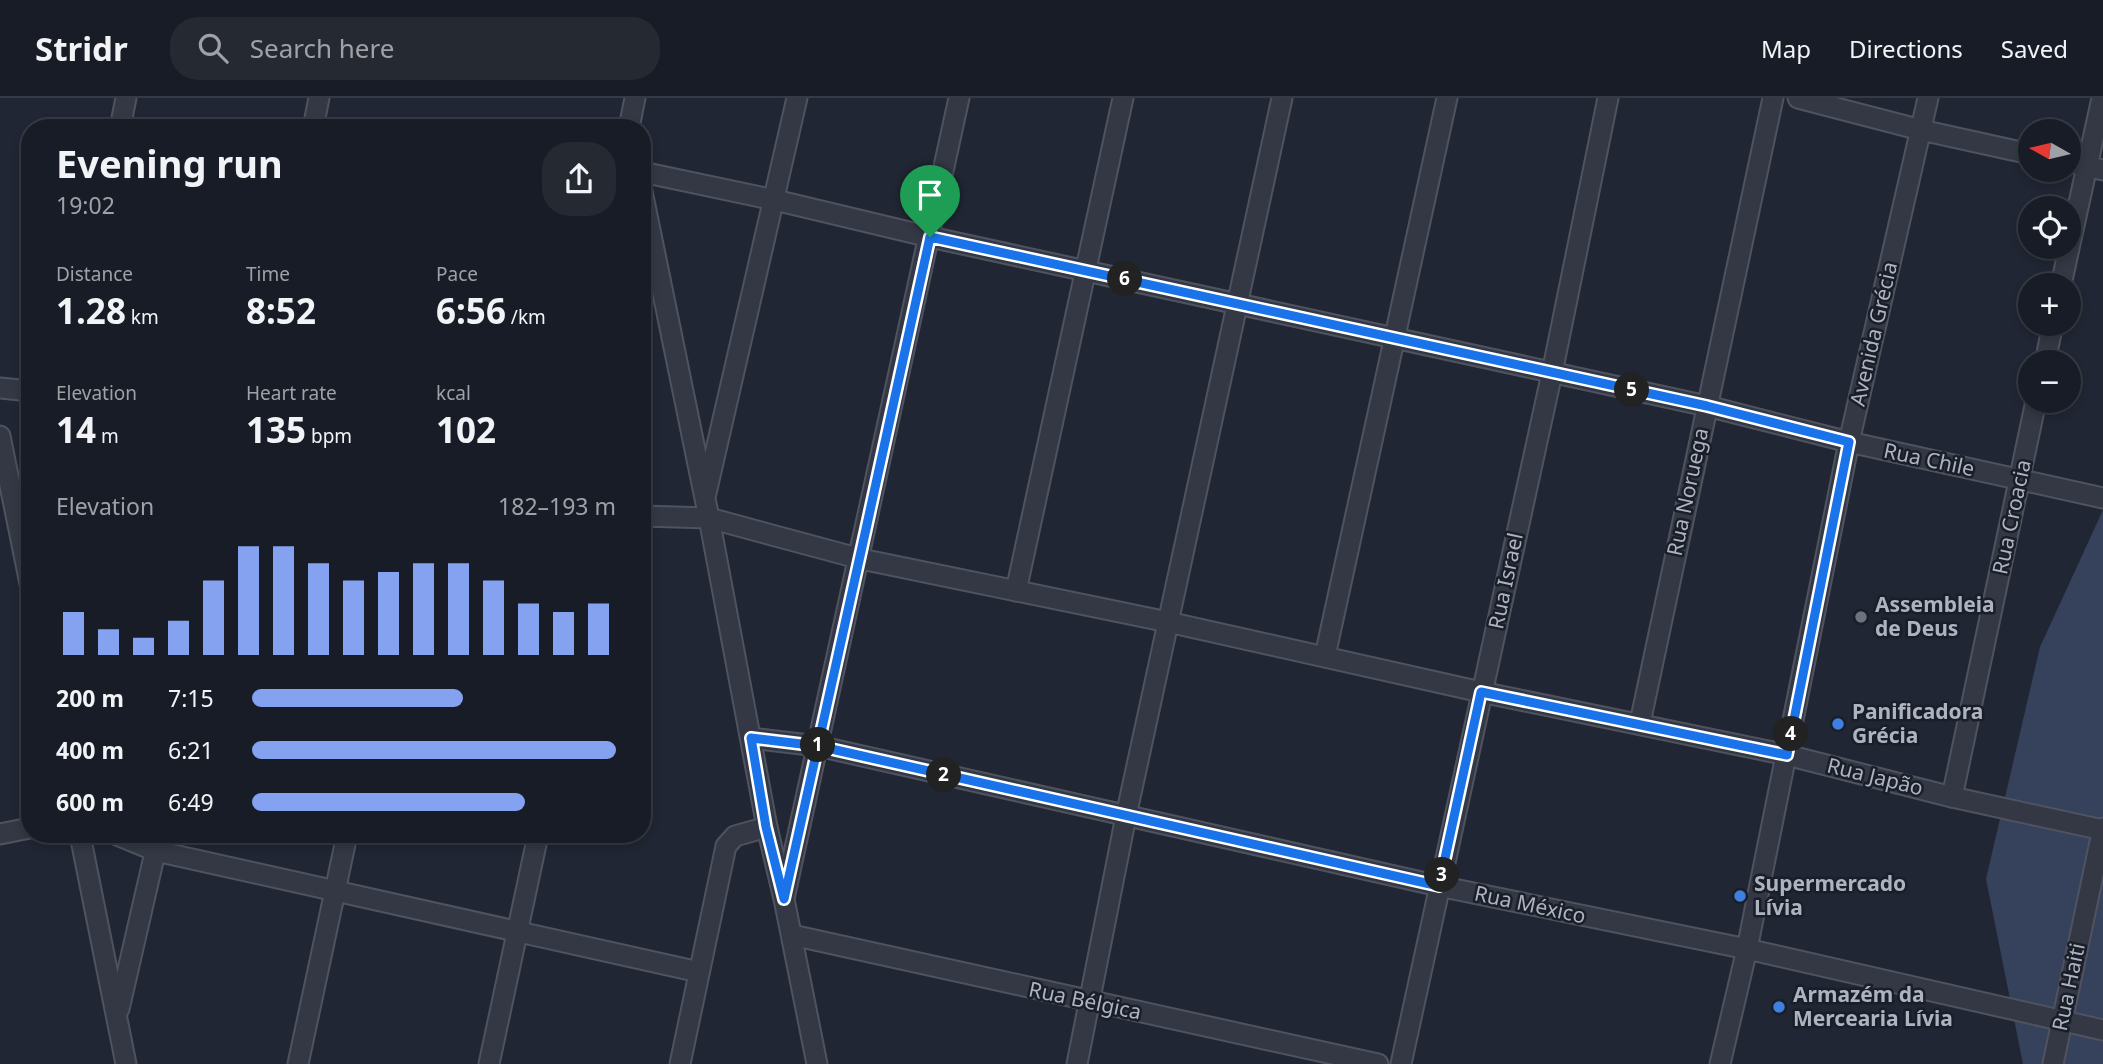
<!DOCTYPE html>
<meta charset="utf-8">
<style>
body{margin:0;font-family:"Noto Sans",sans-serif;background:#252932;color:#f1f3f6;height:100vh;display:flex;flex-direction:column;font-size:26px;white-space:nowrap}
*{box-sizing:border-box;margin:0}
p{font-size:23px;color:#9fa1a7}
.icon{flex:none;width:38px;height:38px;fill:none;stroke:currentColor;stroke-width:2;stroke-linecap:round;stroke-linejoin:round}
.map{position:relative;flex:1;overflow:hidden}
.side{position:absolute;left:21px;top:21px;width:630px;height:724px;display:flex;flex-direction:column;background:#181c26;border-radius:28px;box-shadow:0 4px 10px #0003,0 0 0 2px #363a43}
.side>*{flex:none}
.needle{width:46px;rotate:278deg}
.controls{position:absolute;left:2018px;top:21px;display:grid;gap:14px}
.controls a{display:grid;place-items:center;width:63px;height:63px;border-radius:50%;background:#181c26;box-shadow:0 4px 10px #0003,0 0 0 2px #363a43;font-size:35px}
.pin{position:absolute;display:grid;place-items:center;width:60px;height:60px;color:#fff;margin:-72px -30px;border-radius:50% 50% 50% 0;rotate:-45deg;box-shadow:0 0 7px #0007}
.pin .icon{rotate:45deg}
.km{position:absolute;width:35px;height:35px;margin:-18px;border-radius:50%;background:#222;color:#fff;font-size:19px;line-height:35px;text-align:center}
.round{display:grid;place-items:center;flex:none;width:74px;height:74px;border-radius:28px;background:#252932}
.overview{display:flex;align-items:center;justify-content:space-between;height:119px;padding:0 35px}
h1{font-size:38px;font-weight:700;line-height:52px}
.stats{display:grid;grid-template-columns:repeat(3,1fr);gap:10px;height:119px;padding:7px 35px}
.stats div{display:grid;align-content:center}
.stats b{font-size:35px;font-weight:700}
.stats small{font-size:19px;font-weight:400}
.stats p{font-size:19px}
.chart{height:196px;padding:14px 35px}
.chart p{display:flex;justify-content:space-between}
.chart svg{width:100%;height:126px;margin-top:7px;stroke:#84a2ef;stroke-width:6}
ul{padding:0 35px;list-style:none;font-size:23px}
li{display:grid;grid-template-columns:112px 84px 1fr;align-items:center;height:52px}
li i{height:18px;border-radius:9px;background:#84a2ef}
header{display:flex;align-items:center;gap:42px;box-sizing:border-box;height:98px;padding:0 35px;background:#181c26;border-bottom:2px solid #363a43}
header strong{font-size:33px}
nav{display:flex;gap:38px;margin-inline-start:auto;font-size:24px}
.search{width:490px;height:63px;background:#252932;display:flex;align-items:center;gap:18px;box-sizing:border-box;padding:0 24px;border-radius:28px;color:#9fa1a7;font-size:26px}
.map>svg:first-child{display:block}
.water{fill:#36425b}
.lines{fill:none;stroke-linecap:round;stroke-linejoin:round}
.minor-casing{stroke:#4e535f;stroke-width:23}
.minor{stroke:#333844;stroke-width:19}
.route-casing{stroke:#fff;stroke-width:14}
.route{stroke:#1a73e8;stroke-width:9}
.worship-dot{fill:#6b7280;stroke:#191e28;stroke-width:2.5}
.shop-dot{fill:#3f7fe0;stroke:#191e28;stroke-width:2.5}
.labels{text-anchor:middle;stroke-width:5;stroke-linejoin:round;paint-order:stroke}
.street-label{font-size:21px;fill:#adb3c1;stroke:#191e28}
.poi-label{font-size:21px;font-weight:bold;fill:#adb3c1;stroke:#191e28;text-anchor:start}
</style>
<header>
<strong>Stridr</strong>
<div class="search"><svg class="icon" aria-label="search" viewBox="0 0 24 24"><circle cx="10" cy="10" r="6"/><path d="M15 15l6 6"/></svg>Search here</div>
<nav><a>Map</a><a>Directions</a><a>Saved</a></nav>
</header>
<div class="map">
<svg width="2103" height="966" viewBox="0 0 2103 966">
<rect width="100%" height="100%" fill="#202633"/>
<!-- water -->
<path class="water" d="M2103 412V966H2023L1986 781 2040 549Z"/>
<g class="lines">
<defs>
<g id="minor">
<path d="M1798 0 1921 32 2030 56"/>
<path d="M120 30 126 0"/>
<path d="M313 30 319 0"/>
<path d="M629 30 635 0"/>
<path d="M2068 64 2103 72"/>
<path d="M642 74 775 102 930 139 1707 308 1849 344 2103 400"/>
<path d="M642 93 709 420 767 729 784 801 817 966"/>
<path d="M2061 187 2102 0"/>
<path d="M2045 264 2053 226"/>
<path d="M0 290 30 293"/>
<path d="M0 338 30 486"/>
<path d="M706 395 797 0"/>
<path d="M642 418 709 420 861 461 1168 524 1481 594 1787 657 1952 699 2103 732"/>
<path d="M1016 493 1123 0"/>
<path d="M1325 558 1447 0"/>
<path d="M1640 625 1773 0"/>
<path d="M751 640 818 648 1439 788 1747 851 2103 932"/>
<path d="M1952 699 2036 303"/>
<path d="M0 736 30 730"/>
<path d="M80 737 126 966"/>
<path d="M117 737 156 753 699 874"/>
<path d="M785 796 959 0"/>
<path d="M792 837 1378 966"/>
<path d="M119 911 159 737"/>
<path d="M298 966 347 737"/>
<path d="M489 966 538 737"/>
<path d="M680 966 726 748 735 738 767 729"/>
<path d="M1077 966 1126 718 1282 0"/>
<path d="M1401 966 1552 275 1608 0"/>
<path d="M1720 966 1747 851 1849 344 1928 0"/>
<path d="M2053 966 2103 730"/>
</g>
</defs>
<!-- minor casing -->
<use href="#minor" class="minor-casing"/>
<!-- minor -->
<use href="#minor" class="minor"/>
</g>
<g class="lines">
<defs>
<path id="route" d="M930 139C882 360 833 580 784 801L766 729 751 640 818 648 1439 788 1481 594 1787 657 1849 344 1707 308 930 139"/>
</defs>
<!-- route casing -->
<use href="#route" class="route-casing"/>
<!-- route -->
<use href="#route" class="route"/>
</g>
<!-- markers -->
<circle class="worship-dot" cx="1861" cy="519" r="7"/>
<g class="shop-dot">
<circle cx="1838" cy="626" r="7"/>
<circle cx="1740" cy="798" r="7"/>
<circle cx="1779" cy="909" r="7"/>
</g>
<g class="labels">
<!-- street labels -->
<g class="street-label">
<text transform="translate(1874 236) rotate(-77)" y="7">Avenida Grécia</text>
<text transform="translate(1929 362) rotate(12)" y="7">Rua Chile</text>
<text transform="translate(1688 394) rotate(-78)" y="7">Rua Noruega</text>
<text transform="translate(2012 419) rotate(-78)" y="7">Rua Croacia</text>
<text transform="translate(1506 483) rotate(-78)" y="7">Rua Israel</text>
<text transform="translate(1875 679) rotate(14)" y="7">Rua Japão</text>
<text transform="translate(1530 807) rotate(12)" y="7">Rua México</text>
<text transform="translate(2069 889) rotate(-78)" y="7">Rua Haiti</text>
<text transform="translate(1085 903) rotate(12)" y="7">Rua Bélgica</text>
</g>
<!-- poi labels -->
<g class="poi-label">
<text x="1875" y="514">Assembleia<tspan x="1875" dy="24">de Deus</tspan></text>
<text x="1852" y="621">Panificadora<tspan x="1852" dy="24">Grécia</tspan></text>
<text x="1754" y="793">Supermercado<tspan x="1754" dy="24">Lívia</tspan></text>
<text x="1793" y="904">Armazém da<tspan x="1793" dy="24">Mercearia Lívia</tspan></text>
</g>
</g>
</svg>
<div class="controls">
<a><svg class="needle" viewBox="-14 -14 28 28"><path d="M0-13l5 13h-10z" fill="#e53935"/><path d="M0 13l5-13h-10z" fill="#9fa1a7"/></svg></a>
<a><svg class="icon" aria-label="locate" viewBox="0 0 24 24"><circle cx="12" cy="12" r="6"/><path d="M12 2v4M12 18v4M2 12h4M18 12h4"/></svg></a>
<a>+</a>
<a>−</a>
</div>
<div class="pin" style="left:930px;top:139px;background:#1e9e55"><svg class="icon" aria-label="arrive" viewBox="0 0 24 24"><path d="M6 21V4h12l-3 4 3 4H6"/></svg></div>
<b class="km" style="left:818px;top:647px">1</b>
<b class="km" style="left:944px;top:677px">2</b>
<b class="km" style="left:1442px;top:777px">3</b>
<b class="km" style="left:1791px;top:636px">4</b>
<b class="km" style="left:1632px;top:292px">5</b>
<b class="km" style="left:1125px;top:181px">6</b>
<section class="side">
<div class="overview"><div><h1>Evening run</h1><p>19:02</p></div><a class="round"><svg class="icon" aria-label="share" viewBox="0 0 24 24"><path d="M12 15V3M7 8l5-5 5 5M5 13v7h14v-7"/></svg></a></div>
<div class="stats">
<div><p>Distance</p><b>1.28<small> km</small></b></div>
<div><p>Time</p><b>8:52</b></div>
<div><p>Pace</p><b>6:56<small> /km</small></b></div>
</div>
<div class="stats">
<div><p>Elevation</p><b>14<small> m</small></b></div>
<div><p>Heart rate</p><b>135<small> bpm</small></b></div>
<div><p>kcal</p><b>102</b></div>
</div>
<div class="chart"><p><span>Elevation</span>182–193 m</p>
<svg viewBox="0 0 160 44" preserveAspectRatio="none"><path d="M5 44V29M15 44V35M25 44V38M35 44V32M45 44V18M55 44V6M65 44V6M75 44V12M85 44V18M95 44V15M105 44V12M115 44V12M125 44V18M135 44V26M145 44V29M155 44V26"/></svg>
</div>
<ul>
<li><b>200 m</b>7:15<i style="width:58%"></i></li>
<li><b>400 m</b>6:21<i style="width:100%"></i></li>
<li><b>600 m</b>6:49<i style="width:75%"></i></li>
</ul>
</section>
</div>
